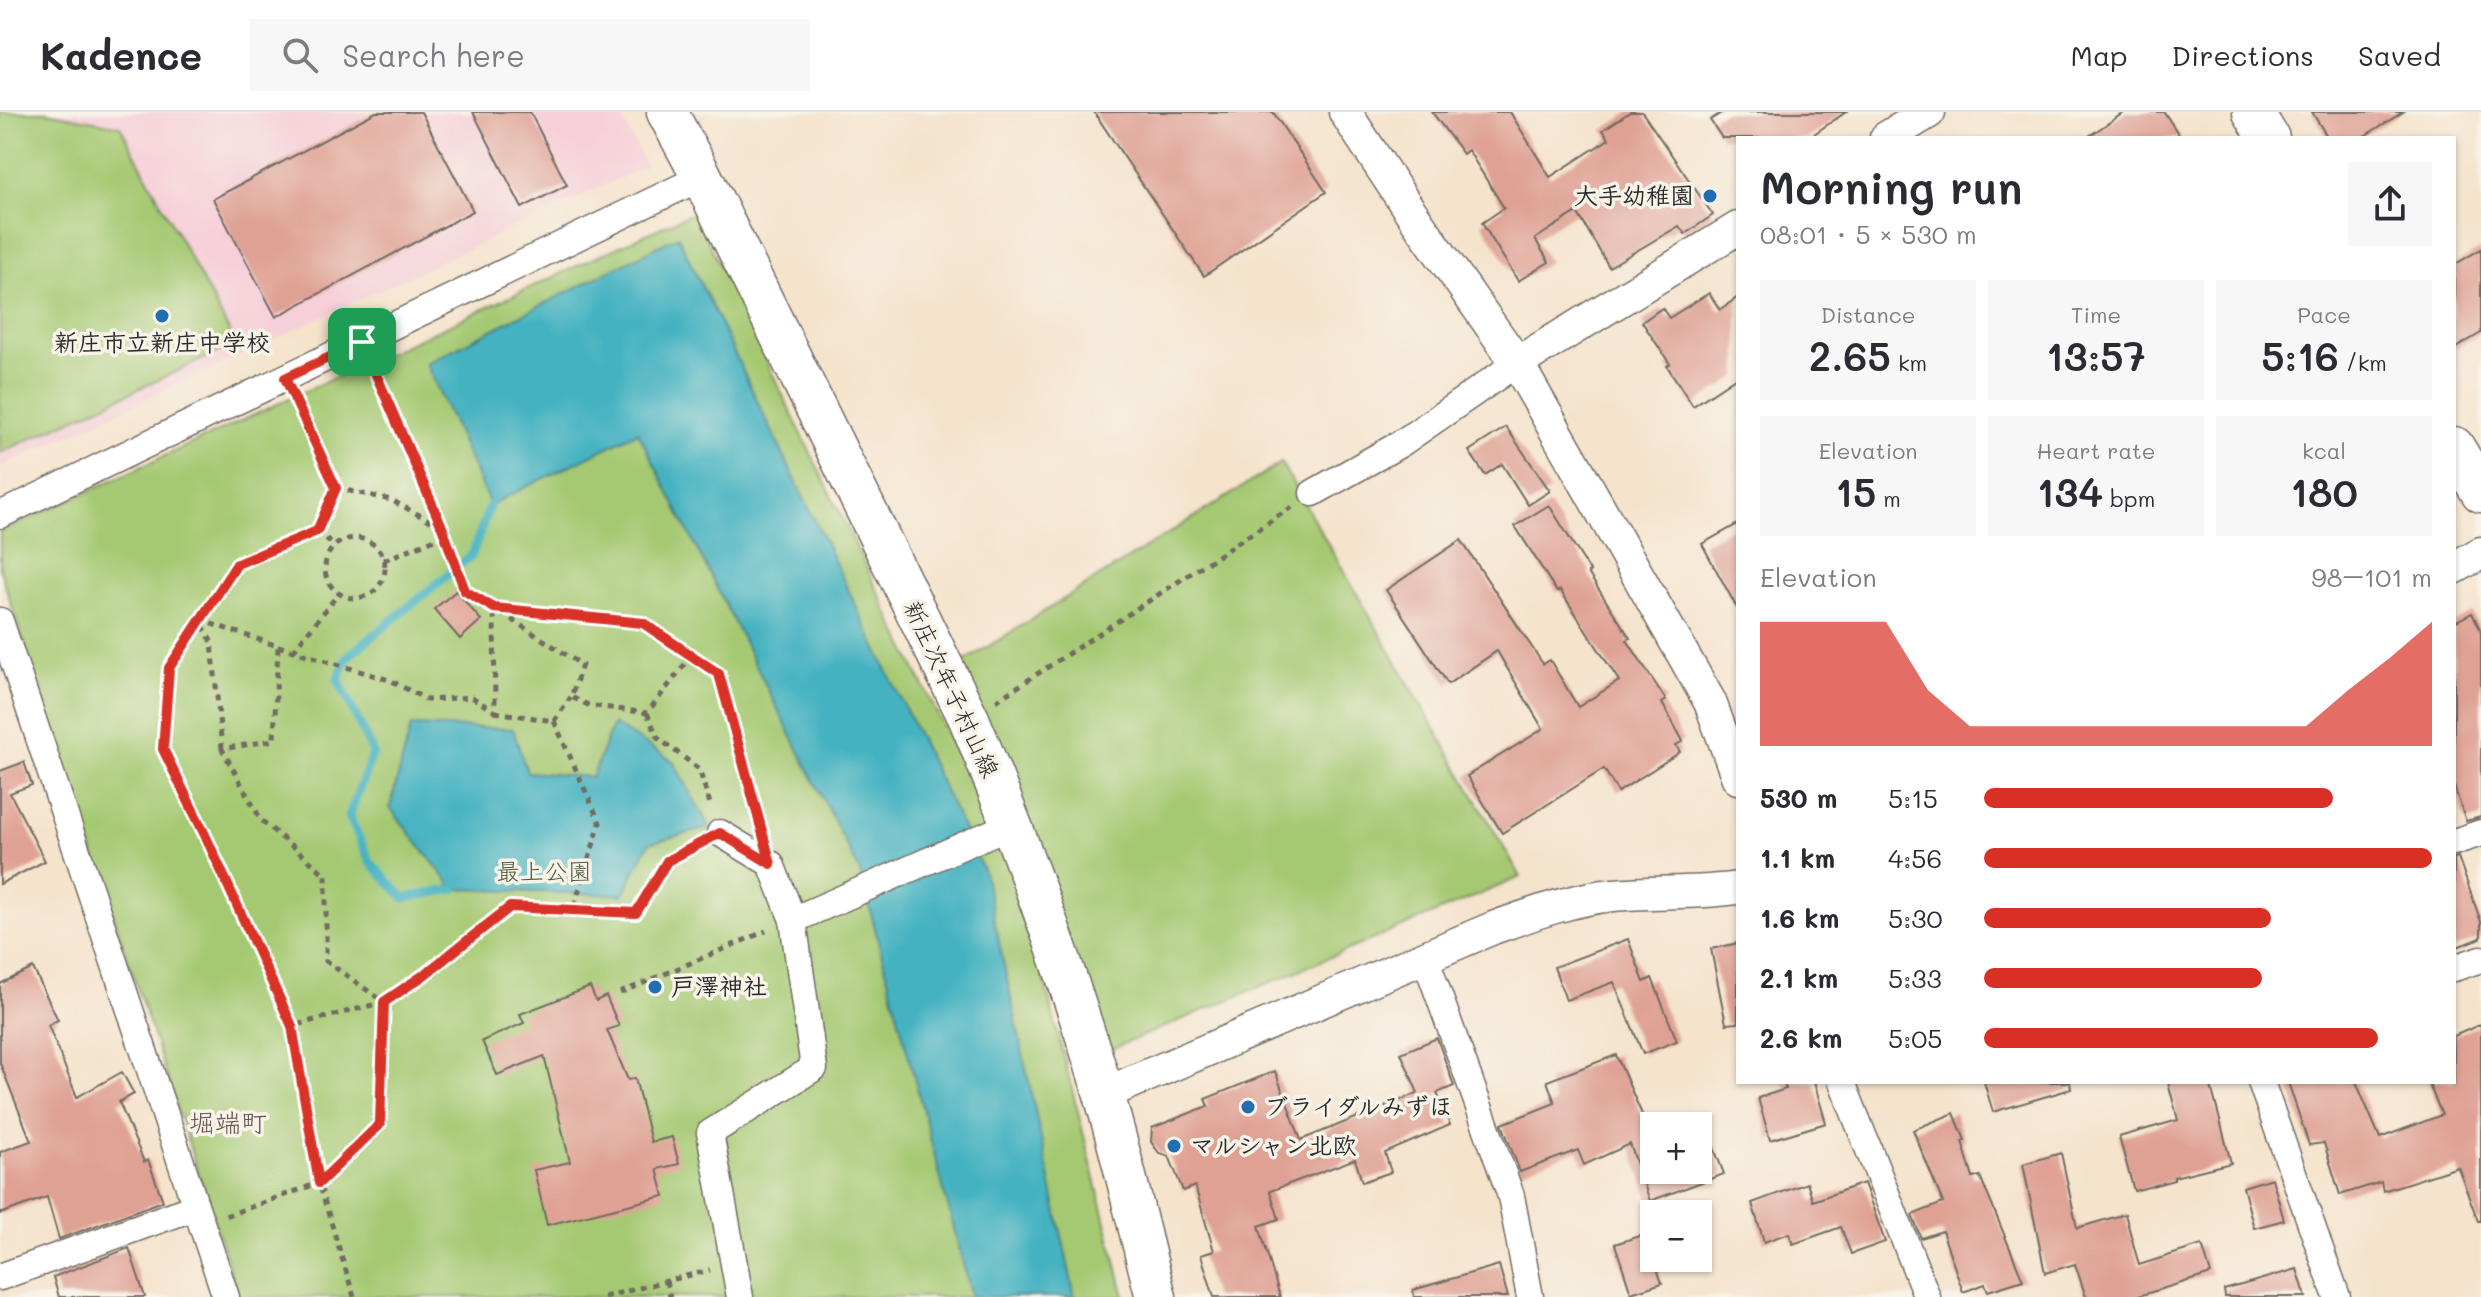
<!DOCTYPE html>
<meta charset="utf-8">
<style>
body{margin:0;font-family:Mali,"Klee One",sans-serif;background:#f7f7f7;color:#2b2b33;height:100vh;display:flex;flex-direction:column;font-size:30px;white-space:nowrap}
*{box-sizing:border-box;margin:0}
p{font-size:26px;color:#7c7c81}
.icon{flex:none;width:44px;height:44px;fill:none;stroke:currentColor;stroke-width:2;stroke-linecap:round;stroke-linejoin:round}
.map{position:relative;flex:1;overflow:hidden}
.sheet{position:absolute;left:1736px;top:24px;width:720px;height:948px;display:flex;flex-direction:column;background:#fff;border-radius:0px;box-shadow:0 2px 6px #0004}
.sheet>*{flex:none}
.fabs{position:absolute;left:1640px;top:1000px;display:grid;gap:16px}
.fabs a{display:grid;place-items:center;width:72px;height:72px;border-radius:0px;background:#fff;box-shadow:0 2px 6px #0004;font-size:40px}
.pin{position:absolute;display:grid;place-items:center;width:68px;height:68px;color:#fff;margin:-34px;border-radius:16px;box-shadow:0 4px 12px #0006}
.round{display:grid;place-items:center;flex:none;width:84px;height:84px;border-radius:0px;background:#f7f7f7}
.summary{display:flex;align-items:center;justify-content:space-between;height:136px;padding:0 24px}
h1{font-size:44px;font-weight:600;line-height:60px}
.metrics{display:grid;grid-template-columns:repeat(3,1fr);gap:12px;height:136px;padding:8px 24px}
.metrics div{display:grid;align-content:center;border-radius:0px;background:#f7f7f7;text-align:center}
.metrics b{font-size:40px;font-weight:600}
.metrics small{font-size:22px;font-weight:400}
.metrics p{font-size:22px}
.chart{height:224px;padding:16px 24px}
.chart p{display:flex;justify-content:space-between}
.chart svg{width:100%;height:144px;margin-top:8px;fill:#d93025;opacity:.7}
ul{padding:0 24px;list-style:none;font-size:26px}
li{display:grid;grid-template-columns:128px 96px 1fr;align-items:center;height:60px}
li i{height:20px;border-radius:10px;background:#d93025}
header{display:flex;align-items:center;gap:48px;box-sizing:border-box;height:112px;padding:0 40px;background:#fff;border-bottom:2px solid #e1e1e2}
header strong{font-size:38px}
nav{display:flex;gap:44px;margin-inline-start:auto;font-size:28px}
.search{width:560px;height:72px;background:#f7f7f7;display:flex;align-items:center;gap:20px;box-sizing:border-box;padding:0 28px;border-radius:0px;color:#7c7c81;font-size:30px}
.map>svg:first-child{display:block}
.built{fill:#f6cfd8}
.green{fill:#a5c972;stroke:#687a4e;stroke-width:2}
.water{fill:#44b2c1;stroke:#386e76;stroke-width:2}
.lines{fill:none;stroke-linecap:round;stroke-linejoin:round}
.stream{stroke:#44b2c1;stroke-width:9}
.building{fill:#dfa194}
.minor-casing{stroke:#726b63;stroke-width:29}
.tertiary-casing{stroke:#726b63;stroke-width:35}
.primary-casing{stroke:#726b63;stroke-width:43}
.path{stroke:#726b63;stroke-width:5;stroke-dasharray:6 6;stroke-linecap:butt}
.minor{stroke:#fff;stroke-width:26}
.tertiary{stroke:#fff;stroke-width:32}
.primary{stroke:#fff;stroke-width:40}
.route-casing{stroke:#fff;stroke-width:16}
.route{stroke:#d93025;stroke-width:10}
.poi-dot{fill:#1f6fb2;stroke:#f7f3e8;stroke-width:3}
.labels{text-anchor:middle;stroke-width:7;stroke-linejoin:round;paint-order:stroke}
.poi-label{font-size:24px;font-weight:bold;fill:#2b2b2b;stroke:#f7f3e8;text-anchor:start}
.street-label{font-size:24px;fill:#2b2b2b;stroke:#f7f3e8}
.park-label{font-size:24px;fill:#505a40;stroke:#f7f3e8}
.neighbourhood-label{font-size:26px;fill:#6a5450;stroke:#f7f3e8}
</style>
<header>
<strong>Kadence</strong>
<div class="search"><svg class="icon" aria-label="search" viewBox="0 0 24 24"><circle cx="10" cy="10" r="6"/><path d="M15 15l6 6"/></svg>Search here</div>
<nav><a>Map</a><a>Directions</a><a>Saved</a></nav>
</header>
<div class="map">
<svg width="2481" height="1185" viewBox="0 0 2481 1185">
<rect width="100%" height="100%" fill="#f7f3e8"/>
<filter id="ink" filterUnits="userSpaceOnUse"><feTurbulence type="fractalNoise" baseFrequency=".0125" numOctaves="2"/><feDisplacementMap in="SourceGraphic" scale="16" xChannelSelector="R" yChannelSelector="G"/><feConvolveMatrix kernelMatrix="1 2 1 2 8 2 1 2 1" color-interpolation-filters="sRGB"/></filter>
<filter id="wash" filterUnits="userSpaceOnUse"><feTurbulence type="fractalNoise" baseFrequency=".006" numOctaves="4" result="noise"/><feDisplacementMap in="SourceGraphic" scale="32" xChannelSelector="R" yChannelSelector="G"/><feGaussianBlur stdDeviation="1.8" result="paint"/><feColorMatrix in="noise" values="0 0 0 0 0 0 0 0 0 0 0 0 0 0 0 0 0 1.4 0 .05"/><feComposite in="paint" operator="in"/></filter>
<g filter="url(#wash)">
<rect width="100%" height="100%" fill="#f5e3cc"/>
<!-- built -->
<path class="built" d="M0 0H619L646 54 0 355Z"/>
<!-- green -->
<g class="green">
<path d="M0 0H46L120 14 236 232 0 341Z"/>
<path d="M694 100 1020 773 1125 1185H239L0 458V420Z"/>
<path d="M1281 351 1521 765 1107 939 962 551Z"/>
</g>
<!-- water -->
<g class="water">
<path d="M678 124 984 760 1075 1185H972L860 760 638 320 490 393 426 251Z"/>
<path d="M613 612 673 649 710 716 649 731 623 783 454 777 390 696 411 614 513 617 527 660 592 665Z"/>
</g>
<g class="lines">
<!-- stream -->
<path class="stream" d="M454 777 404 786 370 750 349 704 373 641 338 567 347 545 472 443 490 393"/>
</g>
<g id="blocks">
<!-- building -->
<g class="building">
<path d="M376 0H421L473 99 276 205 213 87Z"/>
<path d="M473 0H530L567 73 522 96Z"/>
<path d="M1094 0H1273L1326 80 1204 164Z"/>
<path d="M1432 0H1510L1550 65 1609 27 1603 18 1630 0H1642L1713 103 1685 122 1679 114 1609 155 1577 100 1535 127 1549 150 1518 169 1482 111 1504 96 1468 38 1463 42Z"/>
<path d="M1723 0H1846L1808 26H1722L1710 8Z"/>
<path d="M2125 0H2164L2181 26H2086Z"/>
<path d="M2312 0H2403L2361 26H2328Z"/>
<path d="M2481 137V221L2454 237V153Z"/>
<path d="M1709 181 1720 198 1738 185V264L1693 294 1667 254 1670 252 1642 210 1662 196 1669 206Z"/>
<path d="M1506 315 1550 379 1528 393 1502 352 1485 363 1469 339Z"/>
<path d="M1549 393 1590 459 1588 461 1630 526 1627 528 1666 588 1662 591 1683 629 1676 633 1680 640 1618 680 1604 657 1502 721 1467 664 1543 617 1497 539 1448 572 1386 478 1461 428 1543 552 1550 548 1578 595 1619 569 1560 478 1557 480 1515 414Z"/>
<path d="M1738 412V498L1702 432Z"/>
<path d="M456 479 481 508 460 527 434 497Z"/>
<path d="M2472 501 2481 519V705L2466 709 2454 674V510Z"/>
<path d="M24 650 32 673 10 681 45 749 0 772V659Z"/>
<path d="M2458 745 2481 810V826L2454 836V746Z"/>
<path d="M1628 827 1644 870 1652 866 1677 929 1643 942 1614 870 1566 888 1554 855Z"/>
<path d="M1738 831V911L1726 912 1711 837Z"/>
<path d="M33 856 58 908 48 913 77 985 122 960 134 982 119 990 144 1050 148 1048 163 1089 59 1127 47 1085 0 1102V1040L31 1029 0 951V872Z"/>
<path d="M590 875 596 889 606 884 619 914 607 918 628 968 635 966 651 1030 672 1025 679 1052 657 1057 664 1084 547 1113 534 1058 570 1050 544 944 497 963 482 929 524 911 520 902Z"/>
<path d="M2481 912V1109H2478L2458 1055 2383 1079 2381 1070 2340 1083 2324 1031 2309 1033 2288 970H2356L2380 1026 2442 1003 2428 970H2454V924Z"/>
<path d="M1437 926 1454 974 1437 981 1450 1013 1385 1041 1391 1060 1362 1070 1355 1047 1270 1079 1279 1107 1259 1114 1280 1185H1214L1201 1143 1214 1139 1195 1074 1183 1079 1169 1044 1159 1041 1151 1030 1152 1016 1208 994 1205 987 1275 959 1301 1028 1418 981 1401 941Z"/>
<path d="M1616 943 1654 1030V1058H1698V1036L1712 1031 1724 1062 1650 1089 1630 1032 1584 1053 1578 1038 1520 1060 1502 1012 1555 991 1547 969Z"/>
<path d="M1783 970H1814L1826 1011 1770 1028 1758 986 1786 977Z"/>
<path d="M1984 970H2070L2071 977 1993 1000Z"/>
<path d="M2168 970H2210L2231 1051 2174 1065V1068L2134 1079 2119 1025 2178 1008Z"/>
<path d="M1954 1001 1965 1028 1962 1029 1973 1066 1980 1064 2023 1168 1988 1179 1985 1172 1963 1180 1942 1119 1921 1126 1912 1103 1943 1091 1913 1018Z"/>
<path d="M2061 1041 2077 1116 2125 1102 2139 1153 2202 1133 2211 1162 2135 1185H2086L2075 1152 2045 1161 2023 1052Z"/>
<path d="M2272 1066 2284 1108 2254 1116 2243 1075Z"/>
<path d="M1807 1071 1813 1089 1864 1071 1885 1130 1851 1142 1841 1115 1793 1132 1789 1121 1764 1130 1752 1091Z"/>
<path d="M1645 1122 1662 1171 1631 1181 1615 1132Z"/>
<path d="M129 1136 145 1185H59L53 1165Z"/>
<path d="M1499 1153 1508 1185H1414L1413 1178Z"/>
<path d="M2297 1157 2306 1185H2225L2224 1178Z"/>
</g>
</g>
</g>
<g filter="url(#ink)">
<use href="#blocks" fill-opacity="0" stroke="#726b63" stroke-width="2"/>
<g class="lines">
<defs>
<g id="minor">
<path d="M1313 381 1400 332 1517 251"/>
<path d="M0 403 702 65"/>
<path d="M0 509 226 1185"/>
<path d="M720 721 771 752 793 808 814 956 710 1021 740 1185"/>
<path d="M2454 730 2481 721"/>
<path d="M793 808 1010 713"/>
<path d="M1425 845 1511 1084 1530 1185"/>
<path d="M2454 856 2481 847"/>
<path d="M1842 970 1927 1185"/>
<path d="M2261 970 2337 1185"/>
<path d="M0 1165 195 1095"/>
</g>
<g id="tertiary">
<path d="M1345 0 1406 93 1517 251 1710 590 1738 666"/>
<path d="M1886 26 1929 0"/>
<path d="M1517 251 1738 116"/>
<path d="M2454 456 2481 441"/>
<path d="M1104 982 1493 816C1532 802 1572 787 1613 783 1655 779 1697 782 1738 776"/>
</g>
<g id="primary">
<path d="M667 0 702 65 969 607C1019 727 1065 854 1103 979 1123 1047 1138 1116 1156 1185"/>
<path d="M2253 0 2269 26"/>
<path d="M2454 335 2481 380"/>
</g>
</defs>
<!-- minor casing -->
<use href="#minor" class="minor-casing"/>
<!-- tertiary casing -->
<use href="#tertiary" class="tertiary-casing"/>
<!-- primary casing -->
<use href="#primary" class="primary-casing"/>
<!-- path -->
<g class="path">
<path d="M336 376 391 388 442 415"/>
<path d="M317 419 335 434"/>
<circle cx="355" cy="456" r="30"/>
<path d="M384 448 445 423"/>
<path d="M278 534 392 569 427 588 472 585 495 600 494 496 465 479 442 415 371 252"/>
<path d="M293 539 339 481"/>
<path d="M692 543 647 601 588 593 571 585 582 553 494 496 643 511 719 562 760 712"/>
<path d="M996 589 1292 395"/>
<path d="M495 600 554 609 600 711 573 798"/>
<path d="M647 601 658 626 699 657 711 695"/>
<path d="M554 609 571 585"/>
<path d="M222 637 212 531 200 508 278 534 274 628 222 637 261 708 326 763V849L384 890 292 914 319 1071 225 1104"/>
<path d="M620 881 766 819"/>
<path d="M292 914 206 725 163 637 169 556 237 452 317 419 336 376 297 291"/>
<path d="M666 1169 670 1185"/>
<path d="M354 1185 319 1071 380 1012 384 890 424 863 510 795 636 801 667 749 696 733"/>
<path d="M604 1185 710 1158"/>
</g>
<!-- minor -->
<use href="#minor" class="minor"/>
<!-- tertiary -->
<use href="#tertiary" class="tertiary"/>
<!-- primary -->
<use href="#primary" class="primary"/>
</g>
</g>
<g class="lines" filter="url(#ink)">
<defs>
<path id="route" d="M362 230 442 415 465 479 494 496 643 511 719 562 771 752 720 721 667 749 636 801 510 795 424 863 384 890 380 1012 319 1071 292 914 206 725 163 637 169 556 237 452 317 419 336 376 285 266Z"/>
</defs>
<!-- route casing -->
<use href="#route" class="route-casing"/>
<!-- route -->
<use href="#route" class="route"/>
</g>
<!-- markers -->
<g class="poi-dot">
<circle cx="1710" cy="84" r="8"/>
<circle cx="162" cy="204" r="8"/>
<circle cx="655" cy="875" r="8"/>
<circle cx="1248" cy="995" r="8"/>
<circle cx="1174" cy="1034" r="8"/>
</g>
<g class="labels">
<!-- poi labels -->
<g class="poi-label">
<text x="1694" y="92" text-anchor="end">大手幼稚園</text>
<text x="162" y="239" text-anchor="middle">新庄市立新庄中学校</text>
<text x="671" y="883">戸澤神社</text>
<text x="1264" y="1003">ブライダルみずほ</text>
<text x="1190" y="1042">マルシャン北欧</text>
</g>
<!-- street labels -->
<g class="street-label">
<text transform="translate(951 577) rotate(65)" y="8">新庄次年子村山線</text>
</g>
<!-- park labels -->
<g class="park-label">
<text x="544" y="768">最上公園</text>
</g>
<!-- neighbourhood labels -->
<g class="neighbourhood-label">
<text x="228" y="1020">堀端町</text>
</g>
</g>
</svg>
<div class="fabs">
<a>+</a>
<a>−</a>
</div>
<div class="pin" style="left:362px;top:230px;background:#1e9e55"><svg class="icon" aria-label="arrive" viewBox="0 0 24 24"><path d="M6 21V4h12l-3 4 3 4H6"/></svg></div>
<section class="sheet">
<div class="summary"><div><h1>Morning run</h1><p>08:01 · 5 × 530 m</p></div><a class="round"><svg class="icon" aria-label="share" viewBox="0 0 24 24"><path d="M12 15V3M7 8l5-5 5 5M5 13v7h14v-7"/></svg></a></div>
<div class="metrics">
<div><p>Distance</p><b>2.65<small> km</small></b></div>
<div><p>Time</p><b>13:57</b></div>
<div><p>Pace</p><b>5:16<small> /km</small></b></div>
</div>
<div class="metrics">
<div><p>Elevation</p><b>15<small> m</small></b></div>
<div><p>Heart rate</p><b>134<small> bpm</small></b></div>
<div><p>kcal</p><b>180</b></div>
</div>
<div class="chart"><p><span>Elevation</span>98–101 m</p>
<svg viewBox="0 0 160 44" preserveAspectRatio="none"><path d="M0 44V6L10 6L20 6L30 6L40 27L50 38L60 38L70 38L80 38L90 38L100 38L110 38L120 38L130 38L140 27L150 17L160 6V44z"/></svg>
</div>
<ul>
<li><b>530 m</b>5:15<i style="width:78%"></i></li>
<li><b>1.1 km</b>4:56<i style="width:100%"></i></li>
<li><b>1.6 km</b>5:30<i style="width:64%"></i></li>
<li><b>2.1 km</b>5:33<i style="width:62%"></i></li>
<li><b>2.6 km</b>5:05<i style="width:88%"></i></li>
</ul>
</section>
</div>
